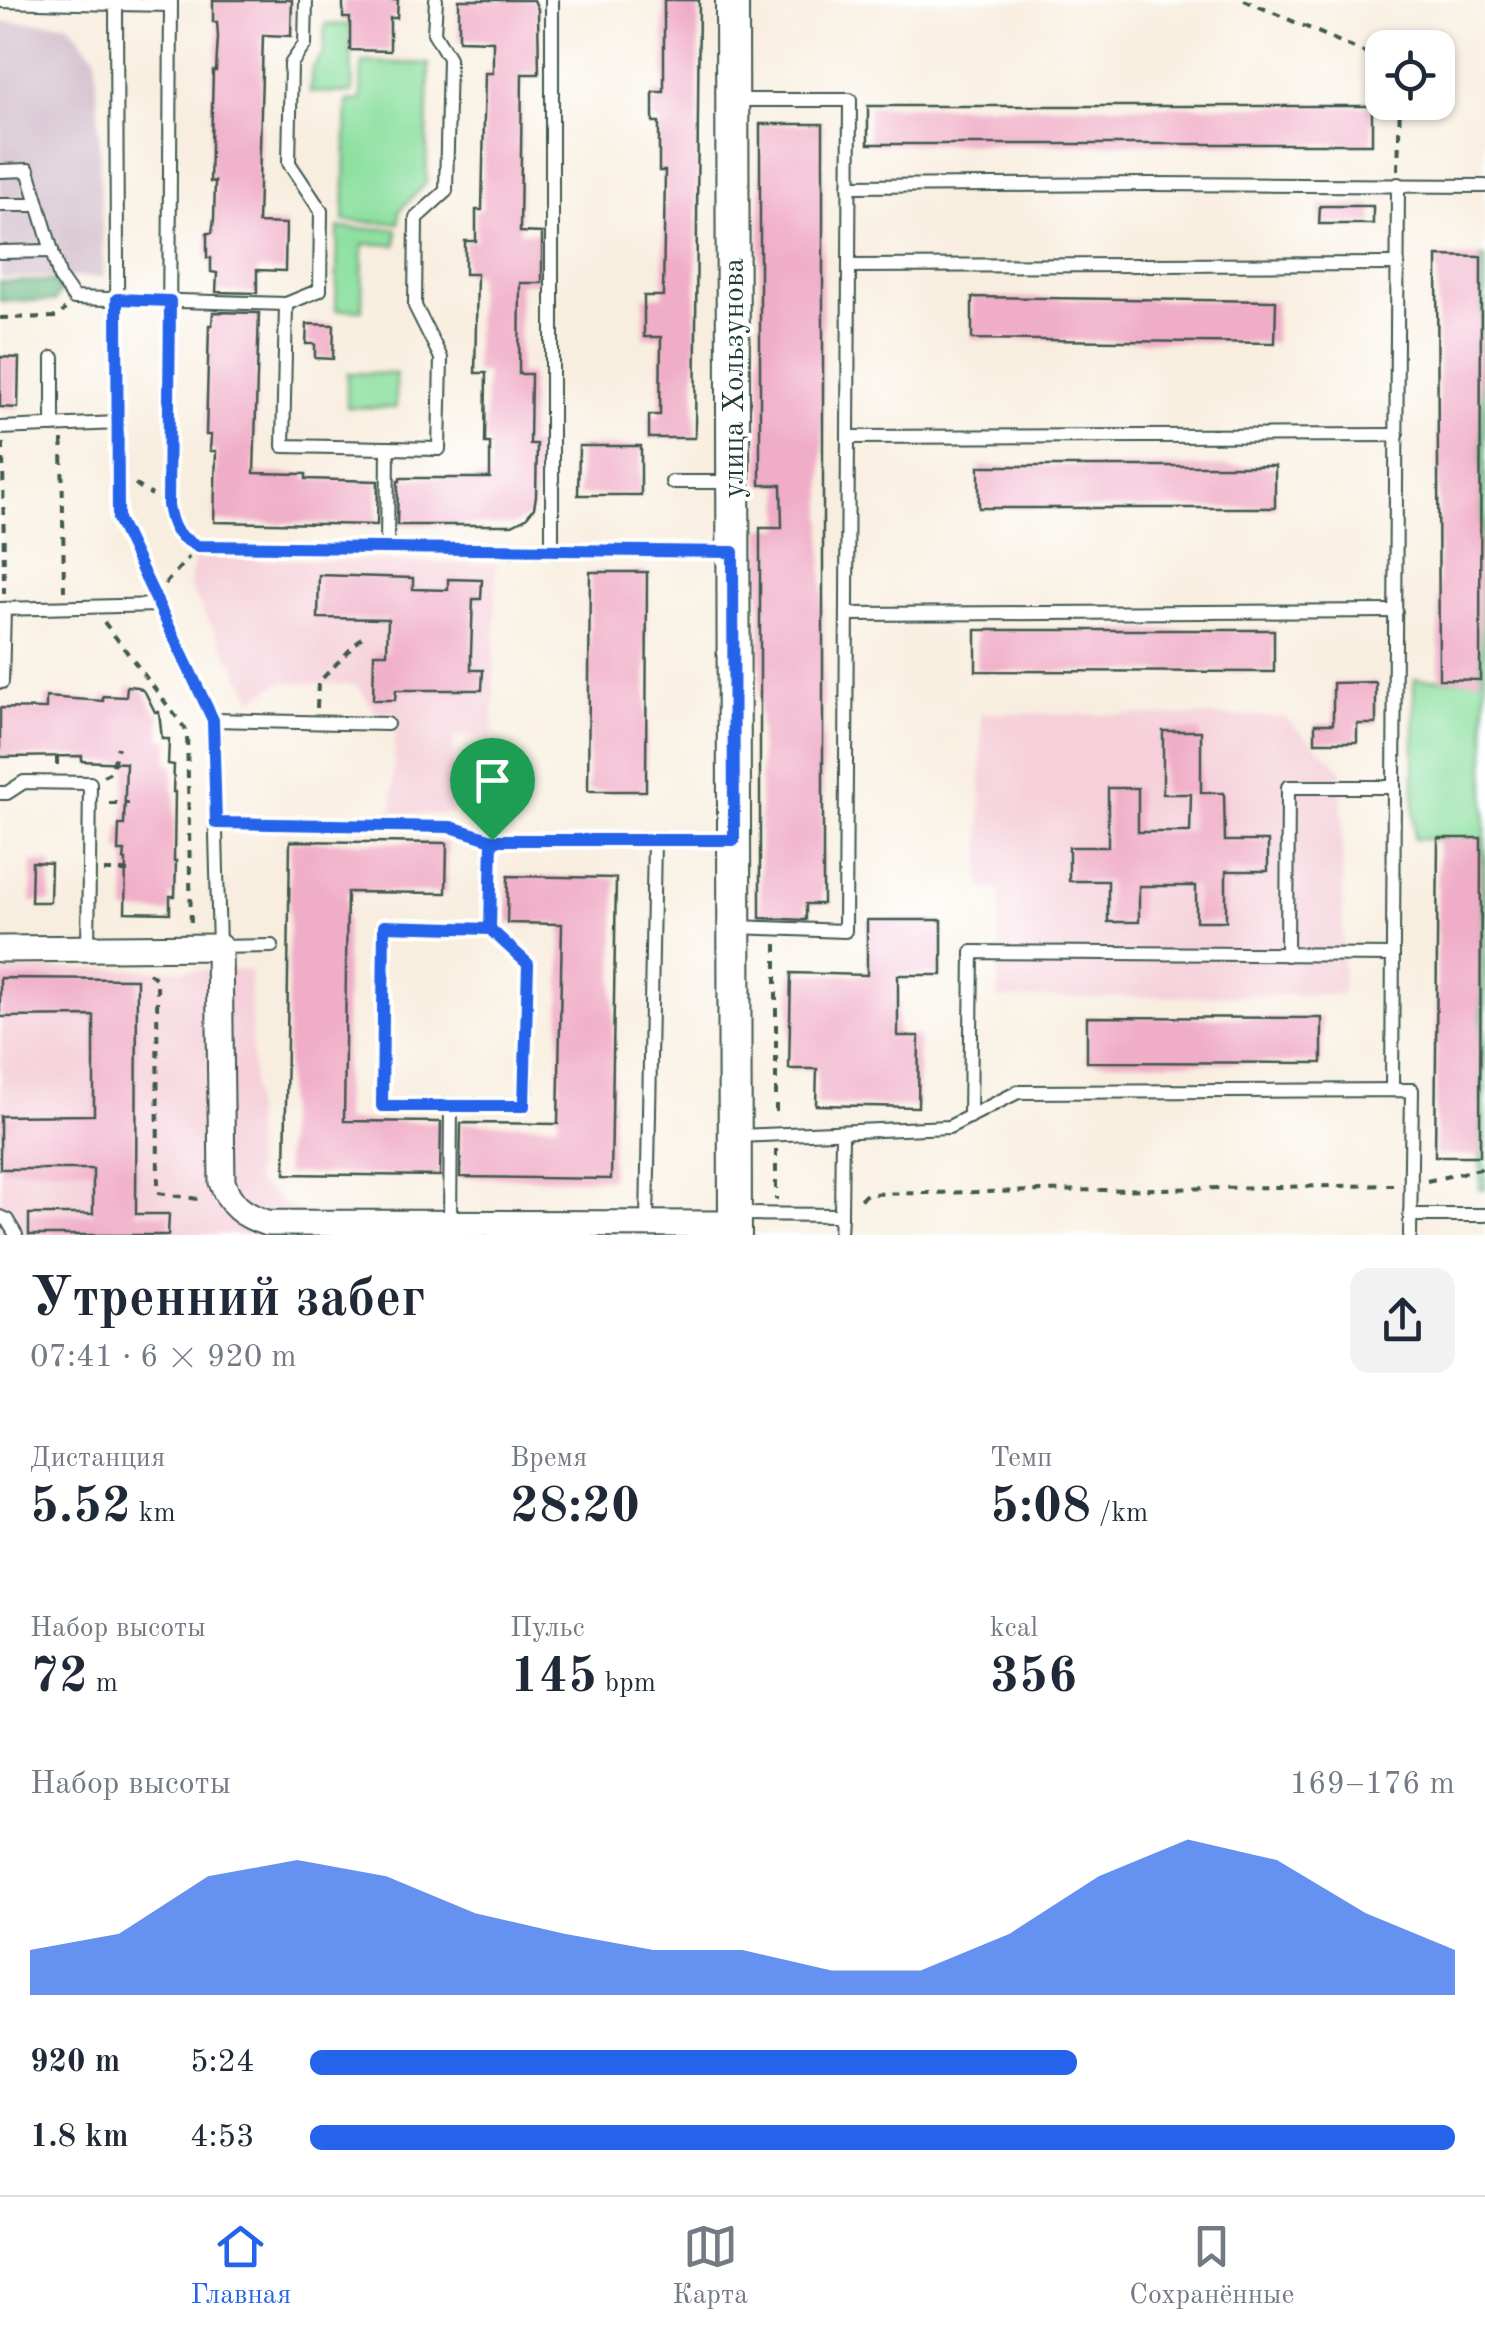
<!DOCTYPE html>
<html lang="ru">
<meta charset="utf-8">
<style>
body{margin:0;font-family:"Old Standard TT",serif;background:#f2f2f3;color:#1f2937;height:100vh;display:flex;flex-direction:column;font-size:38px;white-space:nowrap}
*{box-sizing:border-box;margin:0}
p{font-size:32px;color:#747a83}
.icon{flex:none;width:55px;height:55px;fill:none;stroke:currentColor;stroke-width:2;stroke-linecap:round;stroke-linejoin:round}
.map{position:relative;height:1235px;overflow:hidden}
.panel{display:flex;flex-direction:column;background:#fff;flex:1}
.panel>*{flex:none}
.buttons{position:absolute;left:1365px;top:30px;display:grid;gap:20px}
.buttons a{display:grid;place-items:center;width:90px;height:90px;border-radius:20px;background:#fff;box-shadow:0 2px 8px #0004;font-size:50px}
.pin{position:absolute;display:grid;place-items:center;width:85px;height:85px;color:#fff;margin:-102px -42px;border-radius:50% 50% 50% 0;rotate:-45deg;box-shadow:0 0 10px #0007}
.pin .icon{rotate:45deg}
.round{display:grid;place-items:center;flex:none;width:105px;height:105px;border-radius:20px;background:#f2f2f3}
.head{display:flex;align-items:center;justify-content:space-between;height:170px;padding:0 30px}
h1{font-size:55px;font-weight:800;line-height:75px}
.figures{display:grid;grid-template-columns:repeat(3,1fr);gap:15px;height:170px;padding:10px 30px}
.figures div{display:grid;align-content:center}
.figures b{font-size:50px;font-weight:800}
.figures small{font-size:28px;font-weight:400}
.figures p{font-size:28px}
.chart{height:280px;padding:20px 30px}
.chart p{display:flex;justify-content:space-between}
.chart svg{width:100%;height:180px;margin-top:10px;fill:#2563eb;opacity:.7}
ul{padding:0 30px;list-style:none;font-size:32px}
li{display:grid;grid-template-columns:160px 120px 1fr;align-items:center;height:75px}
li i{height:25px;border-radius:12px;background:#2563eb}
.menu{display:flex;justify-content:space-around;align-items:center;height:140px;border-top:2px solid #e0e1e3;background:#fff;font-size:28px;color:#747a83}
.menu a{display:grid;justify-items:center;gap:5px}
.menu .active{color:#2563eb}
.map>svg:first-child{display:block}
.built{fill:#f5cfd9}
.industrial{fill:#d1bdcb}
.green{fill:#8ee0a1;stroke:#568e6a;stroke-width:2.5}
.forest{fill:#72be87;stroke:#487e5e;stroke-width:2.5}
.building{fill:#f0adc7}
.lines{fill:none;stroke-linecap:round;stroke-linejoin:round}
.service-casing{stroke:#40584e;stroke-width:16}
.minor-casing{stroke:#40584e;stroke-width:29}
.tertiary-casing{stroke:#40584e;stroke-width:36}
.path{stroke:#40584e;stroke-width:4;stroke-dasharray:8 8;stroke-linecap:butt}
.service{stroke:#fff;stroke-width:12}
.minor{stroke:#fff;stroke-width:25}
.tertiary{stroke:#fff;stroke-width:32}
.route-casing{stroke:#fff;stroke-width:20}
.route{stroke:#2563eb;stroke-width:12}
.labels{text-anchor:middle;stroke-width:8;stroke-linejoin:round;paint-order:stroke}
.street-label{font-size:30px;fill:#1f3d34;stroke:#fff}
</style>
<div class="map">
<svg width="1485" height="1235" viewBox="0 0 1485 1235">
<rect width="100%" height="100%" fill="#fff"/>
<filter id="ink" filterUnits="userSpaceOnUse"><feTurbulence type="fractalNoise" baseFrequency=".01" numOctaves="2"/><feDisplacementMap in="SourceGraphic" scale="20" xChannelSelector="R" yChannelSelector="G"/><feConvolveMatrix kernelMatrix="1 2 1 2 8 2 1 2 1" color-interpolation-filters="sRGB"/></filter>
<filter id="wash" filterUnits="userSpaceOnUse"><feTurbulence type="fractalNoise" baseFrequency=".0048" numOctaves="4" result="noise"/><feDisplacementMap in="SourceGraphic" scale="40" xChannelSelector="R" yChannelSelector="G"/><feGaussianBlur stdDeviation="2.25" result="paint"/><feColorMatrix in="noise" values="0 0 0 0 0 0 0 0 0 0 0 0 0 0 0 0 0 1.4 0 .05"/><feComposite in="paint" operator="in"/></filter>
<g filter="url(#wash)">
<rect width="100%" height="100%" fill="#f8eedf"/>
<!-- built -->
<g class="built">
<path d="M195 558 496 564 493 737 454 736 452 814H392L396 714 376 713 357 685 283 682 253 699 189 586Z"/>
<path d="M981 713 1284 717 1342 769 1343 994 998 999 1000 890 981 889Z"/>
<path d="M0 969 250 970 255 1181 294 1210 359 1235H0Z"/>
</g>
<!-- industrial -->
<path class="industrial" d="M0 22 68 23 96 57 104 277 0 278Z"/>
<!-- green -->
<g class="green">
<path d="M325 24 350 25C350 49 353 70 352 93L310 92 312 69 324 52Z"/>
<path d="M362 62 429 64 426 183 399 211V223L344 221 347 101 361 100Z"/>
<path d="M338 228 397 229 396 245 363 244 362 310H336Z"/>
<path d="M1481 257H1485V1189H1480L1481 839H1414V679H1480Z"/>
<path d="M347 373 396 374V408L347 407Z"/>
</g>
<!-- forest -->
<path class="forest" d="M55 281 61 290 55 301H0V282Z"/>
<g id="blocks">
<!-- building -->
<g class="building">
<path d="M213 0H292L291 36 263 35 258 223 286 224 285 271 257 270V293L216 292 217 273 211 272V258H207V233H212L214 219 215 181 210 182 213 71H216L218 37 217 22H213Z"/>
<path d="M343 0H398L397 18H390V51L350 50V18H343Z"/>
<path d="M459 0H534L538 9 539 74H522L520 232 542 233V283H520L519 374H531L530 444H537L536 496 534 508 526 518 512 525H397L398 481H400V478H490V443H485L486 373H475L477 274H465V241H476V210H482L485 73H493V41L459 40Z"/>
<path d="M664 0H699L695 438H649V415H660L661 337H644V296H663L665 171H659V122H653V92H664Z"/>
<rect x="868" y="106" width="504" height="38"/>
<path d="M760 124H823V904H806V920L760 918V528H782L781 485H760Z"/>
<path d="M1320 206H1373V224H1319Z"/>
<path d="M1437 256 1481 257 1480 680 1439 679Z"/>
<path d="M972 297 1276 301 1275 343 972 339Z"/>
<path d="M213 312 259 313 254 473 306 474V479L378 481 377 525 214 522 216 451H210L211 435H206L209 325H212Z"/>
<path d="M307 324 334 325 333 359 315 358V344H306Z"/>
<path d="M0 357 19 358 18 408 0 407Z"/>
<path d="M579 446H641V495H578Z"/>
<rect x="979" y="466" width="296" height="42"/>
<path d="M590 572H647L646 791H588Z"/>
<path d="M319 575 413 578V589L448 590V579L482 580 481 599H473L471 652V670H483L482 690H396L395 700H373L374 653H387L388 619 318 618Z"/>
<path d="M976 630H1274V672L976 671Z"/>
<path d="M1376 682V724H1357V742H1315V724H1333V683Z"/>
<path d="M127 686 138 687 145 692 155 712H159L162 739H169L168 764 174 765 173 792H175L174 861H176L175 896H170V913L125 912 126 860H124L125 851H118L119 825H124L126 763 82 761V756L0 757V708L46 709V697L103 701V696L126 697Z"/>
<path d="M1163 731H1201V793H1224L1225 841H1268V871H1226V921H1196V886H1139V922H1108V881H1069V847H1108V788H1138V832H1190L1191 794H1163Z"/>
<path d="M1438 838H1481L1480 1156H1435Z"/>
<path d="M290 841 447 843 446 893 347 892 344 1121 441 1122 440 1176 285 1174Z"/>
<path d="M32 862 51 863 50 902H31Z"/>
<path d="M508 876 616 878 611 1179 460 1177 461 1123 558 1124 562 924 507 923Z"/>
<path d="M867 920H942V975H898V1036H919L918 1107 816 1105 817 1069H789L791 973 867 975Z"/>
<path d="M0 978 137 979 136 1214H169L168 1235H29V1214H93V1169H0V1116L94 1115V1016L0 1017Z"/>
<path d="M1087 1017 1322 1018V1063L1087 1062Z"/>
</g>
</g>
</g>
<g filter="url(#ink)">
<use href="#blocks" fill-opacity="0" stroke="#40584e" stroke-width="2.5"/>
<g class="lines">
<defs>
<g id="service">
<path d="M116 0V4L171 5"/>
<path d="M171 0 168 505C172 529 176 536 199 546L730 552"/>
<path d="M0 1 116 4 118 519 213 720 219 947 272 946"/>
<path d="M734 100H850L845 931 737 927"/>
<path d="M0 171 28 170 60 278 74 298 286 304 320 290 321 211 289 163 291 64 305 44 306 0"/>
<path d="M849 186 1150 184 1485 186"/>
<path d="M0 205H38"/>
<path d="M0 252 52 251"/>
<path d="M849 266 1398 264"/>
<path d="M286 304 283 446 439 449 441 358 415 306 416 218 446 191 449 58 434 33 436 0"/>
<path d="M53 426V358"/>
<path d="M0 428 118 423"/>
<path d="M848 437 1397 435"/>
<path d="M672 482H730"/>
<path d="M387 548 388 448"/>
<path d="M552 550V0"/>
<path d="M0 609 159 605"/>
<path d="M847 614 1396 611"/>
<path d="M2 682 4 609"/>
<path d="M213 720 387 724"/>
<path d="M0 793H7L24 782 90 783 88 949"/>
<path d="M216 823 451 827 492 840H732"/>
<path d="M1287 955 1288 787H1394"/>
<path d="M1392 1090 1398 184"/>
<path d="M451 1105 382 1106 384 926 490 929"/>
<path d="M970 1117 972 952 1393 955"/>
<path d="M737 1136 949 1127 1018 1092 1412 1090 1410 1235"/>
<path d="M736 1214 841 1215 842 1132"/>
<path d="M1411 1215H1485"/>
<path d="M0 1217 7 1220 16 1235"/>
<path d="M450 1223 451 1105 525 1106 528 963 490 929 492 840"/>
<path d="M647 1223 654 840"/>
<path d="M840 1235 841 1215"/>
</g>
<path id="minor" d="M0 949 219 947 222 1182C230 1206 243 1215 267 1223L735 1224"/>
<path id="tertiary" d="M732 0 735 1235"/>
</defs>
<!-- service casing -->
<use href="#service" class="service-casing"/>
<!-- minor casing -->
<use href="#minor" class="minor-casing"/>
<!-- tertiary casing -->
<use href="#tertiary" class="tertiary-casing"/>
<!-- path -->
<g class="path">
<path d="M1244 0 1382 60"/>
<path d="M1398 170 1400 102"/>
<path d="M0 318 59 317 65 309"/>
<path d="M62 440 64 591"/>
<path d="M3 443 4 594"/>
<path d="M135 484 152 495"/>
<path d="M165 584 189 557"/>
<path d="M104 622 187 731 191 925"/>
<path d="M317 708 318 683 365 634"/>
<path d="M57 765V750"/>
<path d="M103 776 111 772 118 747"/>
<path d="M109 803H129"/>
<path d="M104 871H129"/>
<path d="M776 944V1120"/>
<path d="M149 973 157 979 158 1193 204 1200"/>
<path d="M776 1149V1200"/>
<path d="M1427 1181 1480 1169 1485 1161"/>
<path d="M860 1199 867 1194 1393 1185"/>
</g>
<!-- service -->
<use href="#service" class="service"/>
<!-- minor -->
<use href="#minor" class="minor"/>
<!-- tertiary -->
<use href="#tertiary" class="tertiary"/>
</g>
</g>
<g class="lines" filter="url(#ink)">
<defs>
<path id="route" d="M492 840 451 827 216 823 213 720 118 519 117 299 170 301 168 505C172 529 176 536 198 546L733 552 734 840H492L490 929 384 926 382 1106H524L528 964 490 929 492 840"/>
</defs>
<!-- route casing -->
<use href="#route" class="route-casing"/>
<!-- route -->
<use href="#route" class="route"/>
</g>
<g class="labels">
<!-- street labels -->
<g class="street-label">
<text transform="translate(733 378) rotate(-90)" y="10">улица Хользунова</text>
</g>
</g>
</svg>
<div class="buttons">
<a><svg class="icon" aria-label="locate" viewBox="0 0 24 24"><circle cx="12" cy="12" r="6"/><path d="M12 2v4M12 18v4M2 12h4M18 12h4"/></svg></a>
</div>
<div class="pin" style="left:492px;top:840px;background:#1e9e55"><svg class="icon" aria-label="arrive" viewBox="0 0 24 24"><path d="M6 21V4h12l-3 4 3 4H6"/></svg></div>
</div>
<section class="panel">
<div class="head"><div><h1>Утренний забег</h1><p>07:41 · 6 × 920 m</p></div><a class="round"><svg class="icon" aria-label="share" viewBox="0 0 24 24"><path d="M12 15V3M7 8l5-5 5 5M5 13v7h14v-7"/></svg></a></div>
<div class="figures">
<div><p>Дистанция</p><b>5.52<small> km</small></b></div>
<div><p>Время</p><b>28:20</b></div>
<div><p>Темп</p><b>5:08<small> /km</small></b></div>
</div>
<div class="figures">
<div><p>Набор высоты</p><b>72<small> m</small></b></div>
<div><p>Пульс</p><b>145<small> bpm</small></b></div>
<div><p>kcal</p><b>356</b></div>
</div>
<div class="chart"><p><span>Набор высоты</span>169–176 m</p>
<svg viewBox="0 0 160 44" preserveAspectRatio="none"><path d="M0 44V33L10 29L20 15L30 11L40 15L50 24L60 29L70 33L80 33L90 38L100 38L110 29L120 15L130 6L140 11L150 24L160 33V44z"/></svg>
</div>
<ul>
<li><b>920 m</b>5:24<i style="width:67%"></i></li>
<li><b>1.8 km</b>4:53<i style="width:100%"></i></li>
</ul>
</section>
<nav class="menu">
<a class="active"><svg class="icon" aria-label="home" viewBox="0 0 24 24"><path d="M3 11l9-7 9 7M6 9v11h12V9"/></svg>Главная</a>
<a><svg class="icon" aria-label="map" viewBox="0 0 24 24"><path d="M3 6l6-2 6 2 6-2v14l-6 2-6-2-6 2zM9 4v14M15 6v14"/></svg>Карта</a>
<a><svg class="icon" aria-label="saved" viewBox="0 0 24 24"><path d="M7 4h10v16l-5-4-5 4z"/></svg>Сохранённые</a>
</nav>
